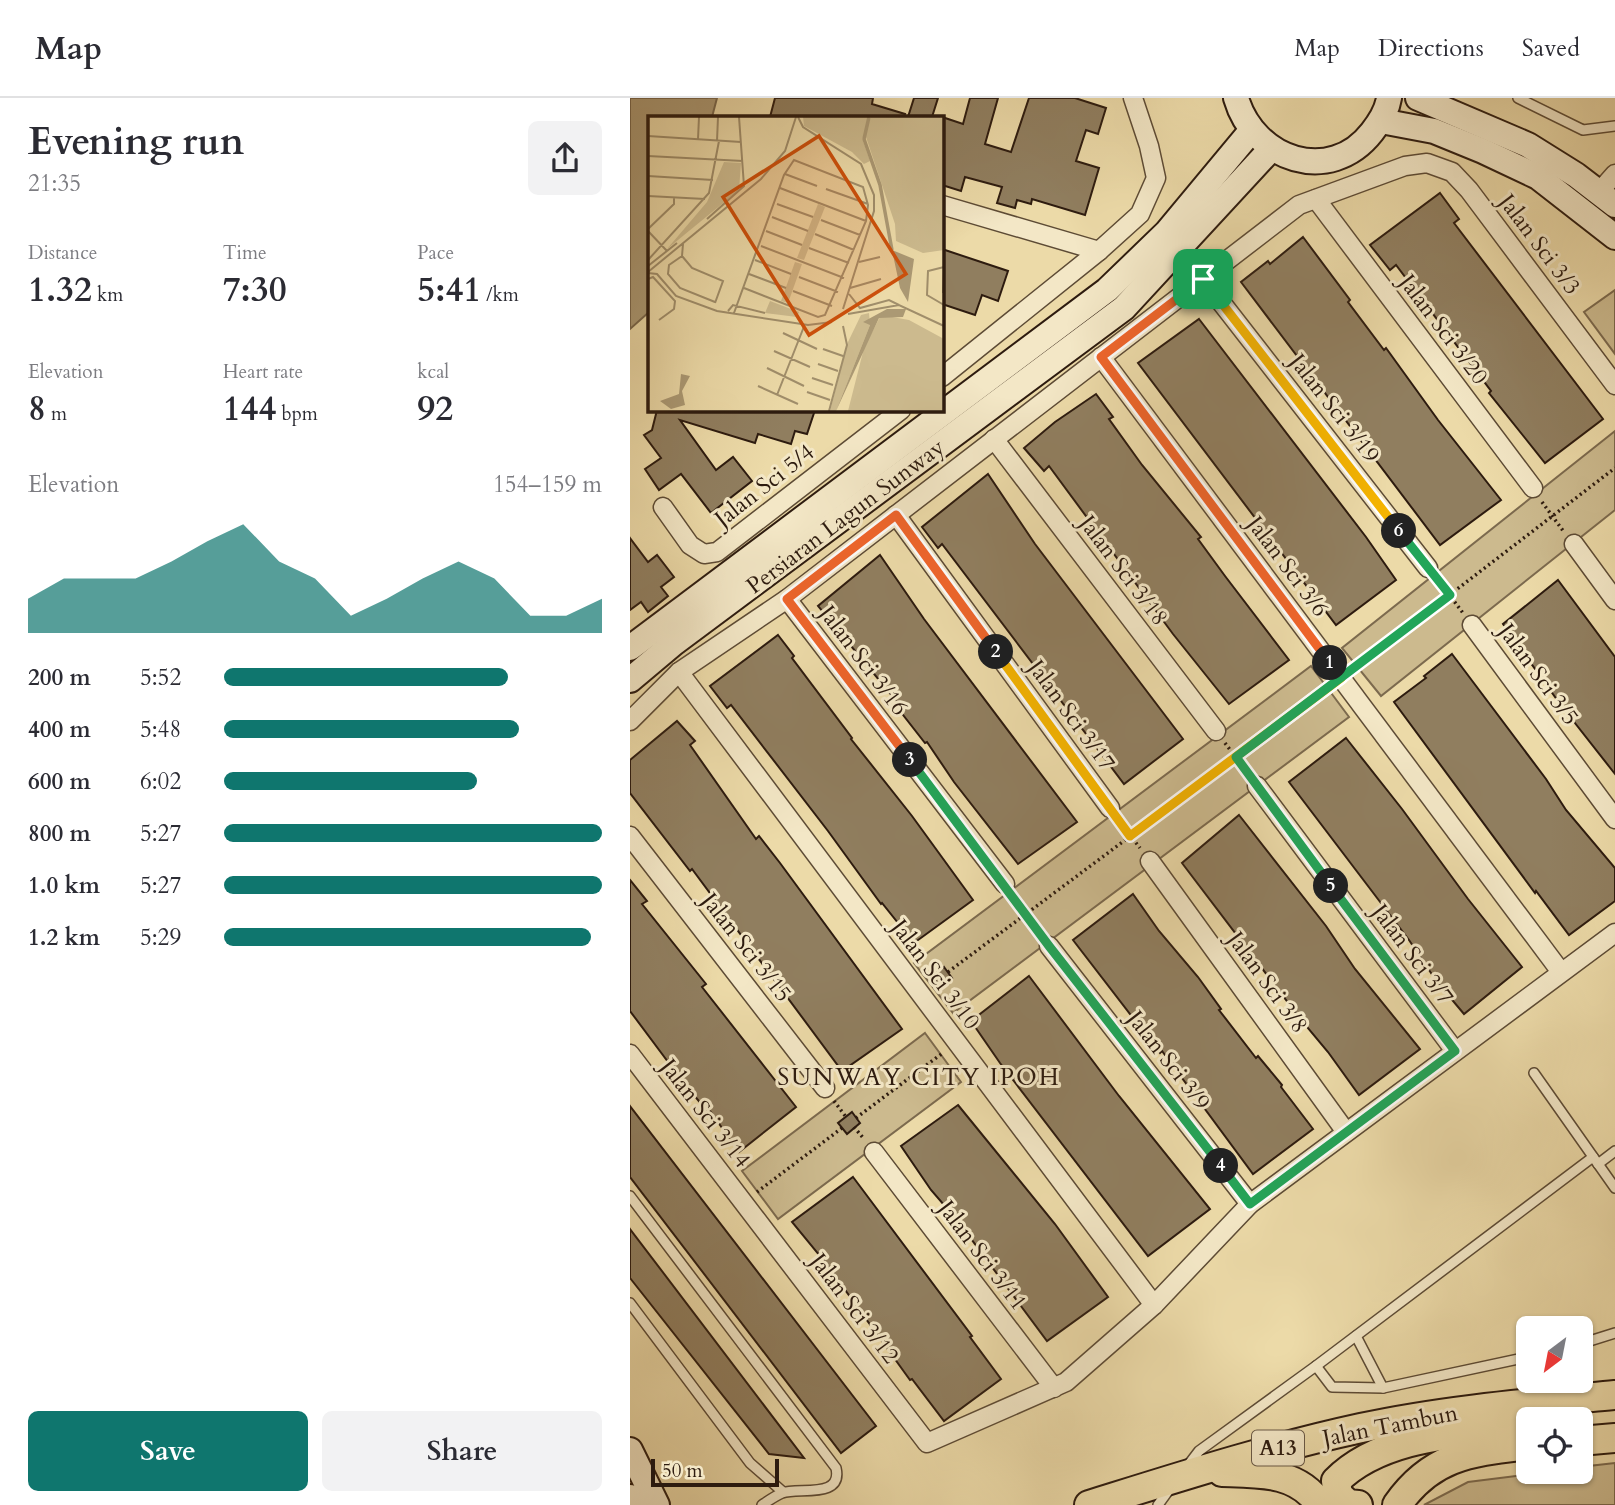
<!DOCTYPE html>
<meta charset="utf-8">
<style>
body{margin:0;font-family:Cardo,serif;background:#f2f2f3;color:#2b2b33;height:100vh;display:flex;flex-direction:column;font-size:26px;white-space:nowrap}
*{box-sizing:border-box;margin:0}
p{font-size:23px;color:#7c7c81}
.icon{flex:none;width:38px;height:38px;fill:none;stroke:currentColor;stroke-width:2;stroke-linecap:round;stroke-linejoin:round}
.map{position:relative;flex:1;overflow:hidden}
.panel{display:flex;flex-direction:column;background:#fff;width:630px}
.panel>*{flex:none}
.needle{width:46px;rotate:212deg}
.tools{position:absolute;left:886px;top:1218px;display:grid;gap:14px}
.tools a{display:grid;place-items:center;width:77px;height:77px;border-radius:10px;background:#fff;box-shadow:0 2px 5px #0004;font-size:35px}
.scale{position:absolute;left:21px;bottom:18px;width:128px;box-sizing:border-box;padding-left:7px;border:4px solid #2d1b0f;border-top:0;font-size:19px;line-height:24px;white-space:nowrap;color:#2d1b0f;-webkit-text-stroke:5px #f3e7c6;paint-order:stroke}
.pin{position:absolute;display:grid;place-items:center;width:60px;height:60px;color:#fff;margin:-30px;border-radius:14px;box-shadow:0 4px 10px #0006}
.km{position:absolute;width:35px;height:35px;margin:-18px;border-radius:50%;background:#222;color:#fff;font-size:19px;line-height:35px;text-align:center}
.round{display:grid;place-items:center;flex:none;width:74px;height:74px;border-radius:10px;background:#f2f2f3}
.head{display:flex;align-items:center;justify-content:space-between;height:119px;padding:0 28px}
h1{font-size:38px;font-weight:600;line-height:52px}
.stats{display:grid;grid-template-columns:repeat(3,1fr);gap:10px;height:119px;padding:7px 28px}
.stats div{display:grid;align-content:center}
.stats b{font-size:35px;font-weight:600}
.stats small{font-size:19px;font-weight:400}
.stats p{font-size:19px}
.chart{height:196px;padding:14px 28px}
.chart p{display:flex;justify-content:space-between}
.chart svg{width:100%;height:126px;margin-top:7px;fill:#0f766e;opacity:.7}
.button{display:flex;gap:14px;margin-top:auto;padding:14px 28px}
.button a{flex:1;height:80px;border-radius:10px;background:#0f766e;color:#fff;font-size:28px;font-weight:600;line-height:80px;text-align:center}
.button a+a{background:#f2f2f3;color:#2b2b33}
ul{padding:0 28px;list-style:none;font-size:23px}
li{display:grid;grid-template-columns:112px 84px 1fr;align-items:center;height:52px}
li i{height:18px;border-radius:9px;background:#0f766e}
header{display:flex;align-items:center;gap:42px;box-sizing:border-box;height:98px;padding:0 35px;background:#fff;border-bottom:2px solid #e1e1e2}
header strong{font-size:33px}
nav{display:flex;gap:38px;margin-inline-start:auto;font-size:24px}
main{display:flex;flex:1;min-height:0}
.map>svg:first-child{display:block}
.green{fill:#ccba8e;stroke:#7c6a4e;stroke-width:2}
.water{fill:#ab9974;stroke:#79674c;stroke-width:2}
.building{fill:#907e5f;stroke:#2d1b0f;stroke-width:2}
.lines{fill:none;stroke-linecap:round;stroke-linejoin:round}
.lane-casing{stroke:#5d4b35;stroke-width:12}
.street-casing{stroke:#5d4b35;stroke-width:21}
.secondary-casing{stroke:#2d1b0f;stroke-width:28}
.primary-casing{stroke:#2d1b0f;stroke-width:32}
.path{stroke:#2d1b0f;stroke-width:3.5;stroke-dasharray:2 3.5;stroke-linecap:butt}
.lane{stroke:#f3e7c6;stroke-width:9}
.street{stroke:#f3e7c6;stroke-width:18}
.secondary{stroke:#f3e7c6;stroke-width:24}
.primary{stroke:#ecdaa8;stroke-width:28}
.split-1-casing{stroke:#fff;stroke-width:14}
.split-2-casing{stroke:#fff;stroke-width:14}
.split-3-casing{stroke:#fff;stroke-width:14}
.split-4-casing{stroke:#fff;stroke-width:14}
.split-5-casing{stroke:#fff;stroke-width:14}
.split-6-casing{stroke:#fff;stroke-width:14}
.split-7-casing{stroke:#fff;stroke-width:14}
.split-1{stroke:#f0652b;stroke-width:9}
.split-2{stroke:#f5b400;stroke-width:9}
.split-3{stroke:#f0652b;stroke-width:9}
.split-4{stroke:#22a559;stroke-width:9}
.split-5{stroke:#22a559;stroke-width:9}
.split-6{stroke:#22a559;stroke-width:9}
.split-7{stroke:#f5b400;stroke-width:9}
.labels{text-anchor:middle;stroke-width:6;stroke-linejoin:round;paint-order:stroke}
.shield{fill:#f3e7c6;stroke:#685846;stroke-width:2}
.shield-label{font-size:21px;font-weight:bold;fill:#2d1b0f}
.street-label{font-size:23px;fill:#2d1b0f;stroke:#f3e7c6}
.neighbourhood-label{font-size:24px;letter-spacing:2px;fill:#2d1b0f;stroke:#f3e7c6}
.inset-river{fill:none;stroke:#ab9974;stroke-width:3.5}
.inset-road{fill:none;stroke:#a08e6b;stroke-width:2}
.view{fill:#cc500c;fill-opacity:0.15;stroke:#cc500c;stroke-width:3.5}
.inset-edge{fill:none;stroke:#2d1b0f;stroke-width:3.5}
</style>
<header>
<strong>Map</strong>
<nav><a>Map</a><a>Directions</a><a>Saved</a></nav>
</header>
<main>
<section class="panel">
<div class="head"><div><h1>Evening run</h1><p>21:35</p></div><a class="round"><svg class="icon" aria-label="share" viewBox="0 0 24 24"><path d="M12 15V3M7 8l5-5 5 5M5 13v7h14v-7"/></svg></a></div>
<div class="stats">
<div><p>Distance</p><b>1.32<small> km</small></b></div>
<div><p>Time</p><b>7:30</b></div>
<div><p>Pace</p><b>5:41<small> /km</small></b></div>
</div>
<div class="stats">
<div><p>Elevation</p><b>8<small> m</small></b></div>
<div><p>Heart rate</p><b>144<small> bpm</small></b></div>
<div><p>kcal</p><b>92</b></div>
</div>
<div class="chart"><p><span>Elevation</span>154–159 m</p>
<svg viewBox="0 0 160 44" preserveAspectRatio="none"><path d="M0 44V32L10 25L20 25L30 25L40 19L50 12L60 6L70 19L80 25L90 38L100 32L110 25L120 19L130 25L140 38L150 38L160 32V44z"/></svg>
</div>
<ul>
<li><b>200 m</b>5:52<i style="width:75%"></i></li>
<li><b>400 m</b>5:48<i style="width:78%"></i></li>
<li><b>600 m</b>6:02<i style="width:67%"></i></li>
<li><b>800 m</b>5:27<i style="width:100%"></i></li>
<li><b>1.0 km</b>5:27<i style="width:100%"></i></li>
<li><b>1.2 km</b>5:29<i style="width:97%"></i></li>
</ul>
<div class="button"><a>Save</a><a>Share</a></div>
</section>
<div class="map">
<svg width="985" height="1407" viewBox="0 0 985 1407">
<rect width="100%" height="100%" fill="#ecdaa8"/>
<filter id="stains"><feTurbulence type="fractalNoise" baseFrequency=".00286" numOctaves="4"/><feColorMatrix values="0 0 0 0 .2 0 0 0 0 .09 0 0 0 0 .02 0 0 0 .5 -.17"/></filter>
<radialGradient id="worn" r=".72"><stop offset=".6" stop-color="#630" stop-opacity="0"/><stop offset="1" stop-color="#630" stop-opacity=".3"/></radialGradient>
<!-- green -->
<g class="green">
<path d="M985 192V256L954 214Z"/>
<path d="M985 333V412L751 598 712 550Z"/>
<path d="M681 568 719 619 323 915 284 865Z"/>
<path d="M295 935 331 984 148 1121 112 1073Z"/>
<path d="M985 1365V1407H794L838 1384 918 1374H950V1369Z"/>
</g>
<!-- water -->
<path class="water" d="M0 0H87L82 19H19V214L0 231Z"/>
<!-- building -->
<g class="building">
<path d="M145 0H243L242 6 275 16 274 19H140Z"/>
<path d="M284 0H308L302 19H278Z"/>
<path d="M340 0H368L355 46 381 54 399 0H445L476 10 468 36 456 32 446 63 469 70 455 117 402 101 401 106 387 102 385 110 367 105 372 89 335 79 331 93 312 87V19L333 26Z"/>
<path d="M810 95 829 121 824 125 973 321 915 365 859 295 861 293 766 167 760 172 740 147Z"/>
<path d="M673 139 720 202 718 204 754 252 756 250 808 322 871 402 810 447 611 184 638 163 640 166Z"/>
<path d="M312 151 378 173 368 203 352 197 345 217 312 206Z"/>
<path d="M569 221 736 439 766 482 706 527 508 265Z"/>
<path d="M466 296 483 319 479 321 512 367 571 439 568 441 595 478 659 562 599 606 543 536 419 368 414 373 394 350 425 324Z"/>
<path d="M27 312H185L177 336 165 333 161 346 128 336 125 345 50 322 86 372 103 359 122 383 81 415 51 376 29 392 15 371 31 360 14 337 22 332Z"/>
<path d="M358 376 405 446 553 641 494 686 312 446 308 450 292 429Z"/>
<path d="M0 440 18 464 27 457 44 479 31 489 38 498 18 514 11 504 0 512Z"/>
<path d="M250 457 294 521 447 724 388 766 324 684 297 644 295 645 270 613 273 611 188 508Z"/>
<path d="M928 482 985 559V676L930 606 873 526Z"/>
<path d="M148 537 164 558 162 560 222 640 221 641 282 718 343 802 284 845 252 805 251 806 198 733 101 607 97 610 80 588Z"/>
<path d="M822 556 916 681 936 712 985 770V803L939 837 906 793 905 795 764 604 796 580 794 578Z"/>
<path d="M47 623 65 643 60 647 126 741 129 738 150 765 272 931 212 973 62 771 60 773 0 695V662Z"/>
<path d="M716 640 772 711 838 801 892 869 834 916 807 884 779 842 659 684Z"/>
<path d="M609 717 696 828 725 871 790 951 729 997 698 954 672 923 552 765Z"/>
<path d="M0 782 17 803 12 806 76 886 72 889 166 1009 109 1054 78 1010 76 1012 50 980 0 913Z"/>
<path d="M503 796 529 833 568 879 591 911 589 912 626 960 628 958 652 987 651 989 683 1031 623 1076 532 953 530 955 443 842Z"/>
<path d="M314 869 322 880 310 889 302 878Z"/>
<path d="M399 878 489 998 580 1111 518 1158 370 965 341 923Z"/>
<path d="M328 1007 425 1126 478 1199 417 1243 327 1122 301 1092 271 1048Z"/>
<path d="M0 1008 246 1328 211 1355 0 1079Z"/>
<path d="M222 1014 230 1025 217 1036 208 1025Z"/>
<path d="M223 1079 342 1238 340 1239 371 1281 314 1323 282 1281 280 1282 195 1164 162 1124Z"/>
<path d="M0 1131 174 1360 139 1356 0 1180Z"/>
</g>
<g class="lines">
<defs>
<g id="lane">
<path d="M888 0 953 32 985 28"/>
<path d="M904 975 985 1090"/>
<path d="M968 1066 985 1053"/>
<path d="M0 1098 206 1370C213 1401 169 1389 152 1395 145 1398 138 1403 132 1407"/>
<path d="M0 1205 120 1365 153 1394"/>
<path d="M726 1238 753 1290"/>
<path d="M950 1246 985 1235"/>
<path d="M686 1268 702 1289 753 1290 898 1259"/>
<path d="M556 1370 569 1353 686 1268 963 1059"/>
<path d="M528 1407 541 1389"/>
</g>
<g id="street">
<path d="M969 94 985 76"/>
<path d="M686 101 903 390"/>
<path d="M312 107 469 153"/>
<path d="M573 181 798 470"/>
<path d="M471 259 931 874"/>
<path d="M312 279 469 153 510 116 526 80 519 48 503 0"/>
<path d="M364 341 586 633"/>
<path d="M33 409 60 447 74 456 87 454 271 312"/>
<path d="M266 417 480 710"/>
<path d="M944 446 985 502"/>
<path d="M157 501 375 786"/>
<path d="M842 527 985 721"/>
<path d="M49 574 524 1207"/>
<path d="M0 623 49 574 157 501 669 107 775 68 797 65 822 74 839 92 985 287"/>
<path d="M627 688 825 953"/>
<path d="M0 738 195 990"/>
<path d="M520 763 716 1034"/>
<path d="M419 848 620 1106"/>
<path d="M0 956 297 1345 436 1284 524 1207 620 1106 985 835"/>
<path d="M244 1054 424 1290"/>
</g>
<g id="secondary">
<path d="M606 0C624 62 700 88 742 34 750 24 757 13 759 0"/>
<path d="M788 0 898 47 946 77 985 107"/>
<path d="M751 23 804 33 853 53 908 79 985 139"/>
<path d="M0 550 477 192 537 134 621 33"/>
<path d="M0 582 44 545 494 210 641 51"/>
<path d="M0 1352 27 1407"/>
<path d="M0 1399 5 1407"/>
</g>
<g id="primary">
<path d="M950 1343 985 1340"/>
<path d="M592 1374C628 1375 668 1373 690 1407"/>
<path d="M459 1407C549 1379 639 1350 731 1330 814 1312 901 1305 985 1297"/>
<path d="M728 1407 718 1406 708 1397 706 1383C752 1336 836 1335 898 1326"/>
<path d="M767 1407C802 1357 841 1354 898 1347"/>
</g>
</defs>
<!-- lane casing -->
<use href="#lane" class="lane-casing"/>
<!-- street casing -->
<use href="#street" class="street-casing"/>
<!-- secondary casing -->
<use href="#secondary" class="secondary-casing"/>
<!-- primary casing -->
<use href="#primary" class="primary-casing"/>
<!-- path -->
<g class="path">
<path d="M912 404 934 434"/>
<path d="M808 482 833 515"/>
<path d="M723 571 985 370"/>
<path d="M595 645 618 676"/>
<path d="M489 723 510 750"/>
<path d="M384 799 410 836"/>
<path d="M318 874 698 591"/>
<path d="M204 1003 216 1019"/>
<path d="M226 1020 314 954"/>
<path d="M224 1029 234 1041"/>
<path d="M127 1094 212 1030"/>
</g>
<!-- lane -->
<use href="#lane" class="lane"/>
<!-- street -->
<use href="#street" class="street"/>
<!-- secondary -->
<use href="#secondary" class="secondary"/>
<!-- primary -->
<use href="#primary" class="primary"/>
</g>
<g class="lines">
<defs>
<path id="split-1" d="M573 181 471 259 700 565"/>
<path id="split-2" d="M366 554 500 738 711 580 700 565"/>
<path id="split-3" d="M280 662 157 501 266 417 366 554"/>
<path id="split-4" d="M280 662 419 848 591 1068"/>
<path id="split-5" d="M591 1068 620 1106 825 953 701 788"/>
<path id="split-6" d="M701 788 606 659 820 497 769 433"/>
<path id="split-7" d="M573 181 769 433"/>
</defs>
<!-- split-1 casing -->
<use href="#split-1" class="split-1-casing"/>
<!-- split-2 casing -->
<use href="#split-2" class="split-2-casing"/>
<!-- split-3 casing -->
<use href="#split-3" class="split-3-casing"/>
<!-- split-4 casing -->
<use href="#split-4" class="split-4-casing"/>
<!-- split-5 casing -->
<use href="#split-5" class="split-5-casing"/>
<!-- split-6 casing -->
<use href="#split-6" class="split-6-casing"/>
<!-- split-7 casing -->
<use href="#split-7" class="split-7-casing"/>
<!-- split-1 -->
<use href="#split-1" class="split-1"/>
<!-- split-2 -->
<use href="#split-2" class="split-2"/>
<!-- split-3 -->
<use href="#split-3" class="split-3"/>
<!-- split-4 -->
<use href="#split-4" class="split-4"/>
<!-- split-5 -->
<use href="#split-5" class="split-5"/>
<!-- split-6 -->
<use href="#split-6" class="split-6"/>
<!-- split-7 -->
<use href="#split-7" class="split-7"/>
</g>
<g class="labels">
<!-- shield labels -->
<rect class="shield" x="622" y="1332.5" width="52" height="35" rx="5"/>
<g class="shield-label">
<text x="648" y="1357">A13</text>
</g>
<!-- street labels -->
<g class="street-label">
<text transform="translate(910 146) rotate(53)" y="8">Jalan Sci 3/3</text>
<text transform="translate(814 231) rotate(53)" y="8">Jalan Sci 3/20</text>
<text transform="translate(705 310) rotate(52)" y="8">Jalan Sci 3/19</text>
<text transform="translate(134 387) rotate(-38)" y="8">Jalan Sci 5/4</text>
<text transform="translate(215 418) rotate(-37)" y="8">Persiaran Lagun Sunway</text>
<text transform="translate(658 468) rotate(53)" y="8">Jalan Sci 3/6</text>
<text transform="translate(494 472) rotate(53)" y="8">Jalan Sci 3/18</text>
<text transform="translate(234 562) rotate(53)" y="8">Jalan Sci 3/16</text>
<text transform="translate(909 576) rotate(54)" y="8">Jalan Sci 3/5</text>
<text transform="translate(442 617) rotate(54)" y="8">Jalan Sci 3/17</text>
<text transform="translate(117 849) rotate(52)" y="8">Jalan Sci 3/15</text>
<text transform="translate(783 856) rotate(53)" y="8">Jalan Sci 3/7</text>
<text transform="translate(306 876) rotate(53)" y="8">Jalan Sci 3/10</text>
<text transform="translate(638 884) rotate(54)" y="8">Jalan Sci 3/8</text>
<text transform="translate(539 962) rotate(52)" y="8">Jalan Sci 3/9</text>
<text transform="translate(76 1015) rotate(52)" y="8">Jalan Sci 3/14</text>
<text transform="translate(353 1157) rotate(53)" y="8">Jalan Sci 3/11</text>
<text transform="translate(225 1210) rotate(53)" y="8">Jalan Sci 3/12</text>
<text transform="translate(760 1327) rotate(-11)" y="8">Jalan Tambun</text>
</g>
<!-- neighbourhood labels -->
<g class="neighbourhood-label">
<text x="289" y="987">SUNWAY CITY IPOH</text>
</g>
</g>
<!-- overview -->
<g transform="translate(18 18)">
<rect width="296" height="296" fill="#ecdaa8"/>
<path d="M155 1H220L217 16 223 1H296V134L275 137 248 125 247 108 218 21 214 22 222 45 216 48 204 36 156 10ZM76 46 93 47 91 74 19 133 59 86ZM170 88 177 91 156 144 149 142ZM147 146 154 148 140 187 133 185ZM122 185 151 196 149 201 117 197ZM221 197 222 209 188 295H182L200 226 213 199ZM233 199 261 204 296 223V295H200L216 232Z" fill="#ccba8e"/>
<path d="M244 134 266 143 260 186 252 172ZM239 193H258L255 201 231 202 188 295 222 209 215 206ZM33 258 42 260 34 275 37 289 23 293 12 285 31 278Z" fill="#ab9974"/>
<path class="inset-river" d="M221 1 216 23 232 69 244 134"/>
<path class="inset-road" d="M150 1 155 11 213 48 226 79V95L195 193M0 20 93 26M50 23 51 1M69 25 70 1M0 40 95 45M137 58 169 70M0 60 65 64M132 72 218 105M178 73 220 88M0 80 57 83M129 88 165 101M124 101 160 115M59 103 96 70 91 1M173 104 212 119M0 113 26 88V81M0 115 19 135M118 115 154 129M167 118 206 134M35 128 34 140 21 149 20 158 32 172 67 186M113 130 196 162M161 132 201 147M34 140 44 152 75 165 67 187M0 144 61 77 71 25M107 144 143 158M211 146 232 141M0 150 29 127M296 151 280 155 279 179 296 189M0 156 113 63 137 35 148 1M0 157 9 158 28 180 69 195 160 209 184 206M101 158 138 172M151 161 190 176M0 163 5 161 27 185 26 193 11 204M202 172 233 163M145 175 184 190M295 177 296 156M201 178 212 192 241 184 251 189M80 195 85 189 117 197M86 197 136 59 146 44 215 71 220 89 218 105 177 199 170 201 96 172M200 198 251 189 296 210M135 217 169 233M175 233 195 240M126 235 162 251M170 248 190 255M119 252 156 270M164 262 185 269M110 270 150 288M159 276 182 284M129 279 157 208M181 295 199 229 195 210"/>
<path class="view" d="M171 20 258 158 161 219 75 81Z"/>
<rect width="296" height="296" class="inset-edge"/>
</g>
<rect width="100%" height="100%" filter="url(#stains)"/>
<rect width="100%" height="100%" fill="url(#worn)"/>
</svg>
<div class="tools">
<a><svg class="needle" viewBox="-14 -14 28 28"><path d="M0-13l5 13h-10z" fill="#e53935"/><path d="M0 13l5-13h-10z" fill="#7c7c81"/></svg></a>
<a><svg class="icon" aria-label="locate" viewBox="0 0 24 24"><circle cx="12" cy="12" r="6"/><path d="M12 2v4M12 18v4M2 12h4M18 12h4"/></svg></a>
</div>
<div class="scale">50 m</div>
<div class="pin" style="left:573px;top:181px;background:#1e9e55"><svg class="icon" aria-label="arrive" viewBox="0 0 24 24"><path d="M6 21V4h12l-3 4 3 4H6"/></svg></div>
<b class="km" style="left:700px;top:565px">1</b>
<b class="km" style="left:366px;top:554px">2</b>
<b class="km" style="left:280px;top:662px">3</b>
<b class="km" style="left:591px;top:1068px">4</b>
<b class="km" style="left:701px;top:788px">5</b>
<b class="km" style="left:769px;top:433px">6</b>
</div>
</main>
